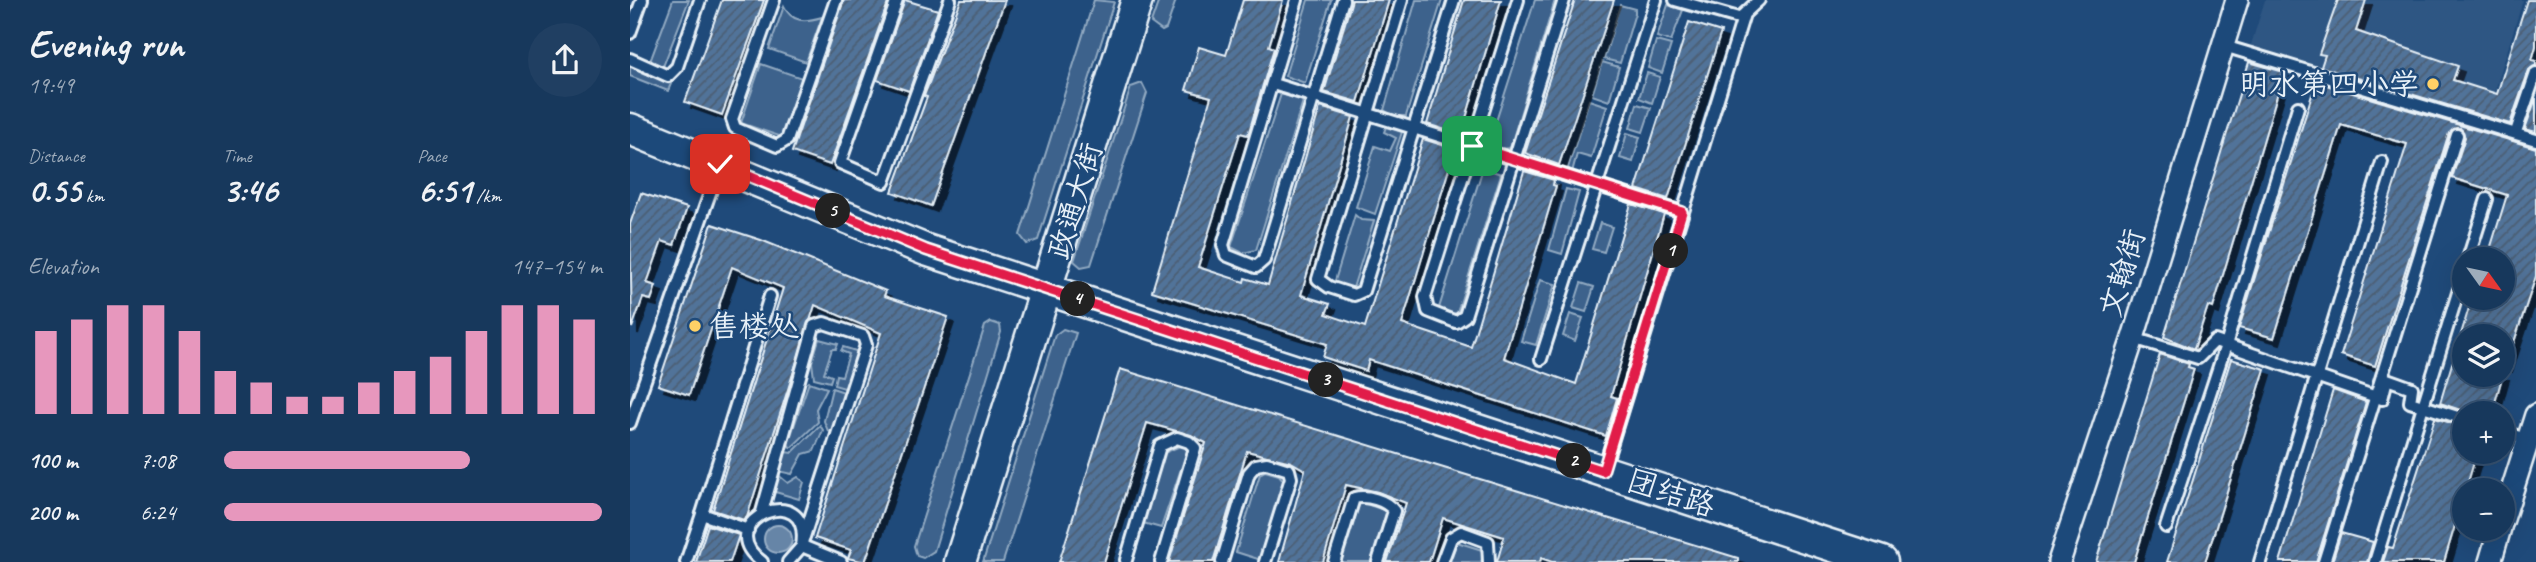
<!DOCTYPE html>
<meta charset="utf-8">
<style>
body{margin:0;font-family:Caveat,"LXGW WenKai TC",sans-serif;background:#203f62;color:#f1f3f6;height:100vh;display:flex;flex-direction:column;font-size:26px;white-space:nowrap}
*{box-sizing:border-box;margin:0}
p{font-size:23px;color:#9eacbb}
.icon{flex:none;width:38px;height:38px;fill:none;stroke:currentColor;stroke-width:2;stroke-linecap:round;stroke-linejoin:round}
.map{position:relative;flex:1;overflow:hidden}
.details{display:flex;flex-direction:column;background:#17385c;width:630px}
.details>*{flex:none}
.needle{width:46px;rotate:123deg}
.buttons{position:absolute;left:1822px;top:247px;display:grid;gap:14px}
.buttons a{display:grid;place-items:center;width:63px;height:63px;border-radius:50%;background:#17385c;box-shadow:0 7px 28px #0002,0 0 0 2px #365272;font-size:35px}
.pin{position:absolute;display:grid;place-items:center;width:60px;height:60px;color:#fff;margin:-30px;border-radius:14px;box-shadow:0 4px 10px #0006}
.km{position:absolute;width:35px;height:35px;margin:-18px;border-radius:50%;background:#222;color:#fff;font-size:19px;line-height:35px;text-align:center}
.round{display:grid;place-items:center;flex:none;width:74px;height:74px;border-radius:37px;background:#203f62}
.summary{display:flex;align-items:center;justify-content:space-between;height:119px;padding:0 28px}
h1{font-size:38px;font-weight:700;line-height:52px}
.stats{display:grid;grid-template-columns:repeat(3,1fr);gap:10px;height:119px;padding:7px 28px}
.stats div{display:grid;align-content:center}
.stats b{font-size:35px;font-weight:700}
.stats small{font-size:19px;font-weight:400}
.stats p{font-size:19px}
.chart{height:196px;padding:14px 28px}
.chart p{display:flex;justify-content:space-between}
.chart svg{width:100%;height:126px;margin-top:7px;stroke:#e797bd;stroke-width:6}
ul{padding:0 28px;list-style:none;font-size:23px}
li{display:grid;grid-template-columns:112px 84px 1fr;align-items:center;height:52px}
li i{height:18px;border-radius:9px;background:#e797bd}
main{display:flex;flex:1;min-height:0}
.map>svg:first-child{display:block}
.built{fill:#2e5683}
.grass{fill:#3c628c;stroke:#92aac2;stroke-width:2}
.water{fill:#6685a7;stroke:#9ab0c7;stroke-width:2}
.building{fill:url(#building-hatch);stroke:#e8f1f8;stroke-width:2;filter:url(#shadow)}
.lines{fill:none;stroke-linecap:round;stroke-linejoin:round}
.lane-casing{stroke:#e8f1f8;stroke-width:16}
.street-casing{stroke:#e8f1f8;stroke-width:26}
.secondary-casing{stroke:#e8f1f8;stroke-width:35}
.lane{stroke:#1f4a7a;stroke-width:10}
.street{stroke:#1f4a7a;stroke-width:21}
.secondary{stroke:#1f4a7a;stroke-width:30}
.route-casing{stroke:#fff;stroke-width:14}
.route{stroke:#e11d48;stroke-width:9}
.poi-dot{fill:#ffd166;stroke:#1f4a7a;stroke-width:2.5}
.labels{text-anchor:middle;stroke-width:5;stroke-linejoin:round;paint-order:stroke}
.poi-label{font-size:30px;fill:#e8f1f8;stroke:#1f4a7a;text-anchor:end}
.street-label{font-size:30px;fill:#e8f1f8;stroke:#1f4a7a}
</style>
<main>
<section class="details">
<div class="summary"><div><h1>Evening run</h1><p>19:49</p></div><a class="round"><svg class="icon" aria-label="share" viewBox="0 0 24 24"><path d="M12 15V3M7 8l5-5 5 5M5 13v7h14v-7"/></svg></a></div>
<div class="stats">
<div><p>Distance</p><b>0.55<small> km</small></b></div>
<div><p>Time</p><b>3:46</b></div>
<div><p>Pace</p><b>6:51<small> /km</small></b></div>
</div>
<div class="chart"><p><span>Elevation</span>147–154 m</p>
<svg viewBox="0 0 160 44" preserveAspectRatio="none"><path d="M5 44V15M15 44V11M25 44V6M35 44V6M45 44V15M55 44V29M65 44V33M75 44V38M85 44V38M95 44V33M105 44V29M115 44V24M125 44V15M135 44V6M145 44V6M155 44V11"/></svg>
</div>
<ul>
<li><b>100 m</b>7:08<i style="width:65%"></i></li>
<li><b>200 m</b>6:24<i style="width:100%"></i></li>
</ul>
</section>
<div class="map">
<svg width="1906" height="562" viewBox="0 0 1906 562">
<defs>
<pattern id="building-hatch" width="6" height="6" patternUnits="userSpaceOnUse" patternTransform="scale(1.75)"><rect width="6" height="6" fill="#517399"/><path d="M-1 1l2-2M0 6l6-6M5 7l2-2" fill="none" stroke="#4c5e72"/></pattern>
<filter id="shadow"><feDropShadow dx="6" dy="6" stdDeviation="0" flood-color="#0009"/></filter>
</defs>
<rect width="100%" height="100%" fill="#1f4a7a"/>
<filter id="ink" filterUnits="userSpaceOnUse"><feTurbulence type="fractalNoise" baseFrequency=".0143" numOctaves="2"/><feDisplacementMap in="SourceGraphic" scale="14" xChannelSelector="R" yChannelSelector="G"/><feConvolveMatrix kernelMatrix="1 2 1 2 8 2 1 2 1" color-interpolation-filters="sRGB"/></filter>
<g filter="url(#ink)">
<!-- built -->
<path class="built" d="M1635 0H1893L1856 120 1620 48Z"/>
<!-- grass -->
<g class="grass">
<path d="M43 0H59L32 69 21 63V59Z"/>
<path d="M464 0 484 2 408 240 397 244 390 235Z"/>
<path d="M529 0H546L536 29 532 31 521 23Z"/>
<path d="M678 0H701L675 83 655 76Z"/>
<path d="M786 0H812L776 116H763L754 110Z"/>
<path d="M905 0H925L880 148 869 149 859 143Z"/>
<path d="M990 5 1005 9V13L990 63 974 59Z"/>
<path d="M1038 5 1053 10 1041 41 1027 37Z"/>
<path d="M154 6C162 23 175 22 192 17L176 62 139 49Z"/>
<path d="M1026 41 1041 45 1032 73 1018 68Z"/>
<path d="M972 62 989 67 979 101 962 95Z"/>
<path d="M0 63 43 79 38 91 0 76Z"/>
<path d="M131 64 172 78 152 137 111 123Z"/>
<path d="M1017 73 1030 77 1022 103 1009 98Z"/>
<path d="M512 83 517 93 461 265 451 267 444 261 501 87Z"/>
<path d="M651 94 673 101 626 250 613 253 601 247Z"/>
<path d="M959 100 977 106 961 158 947 154 942 172 938 168Z"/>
<path d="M1007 104 1021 108 1013 132 1000 128Z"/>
<path d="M756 127 772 132 745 214 726 207 745 146 760 151 766 138 754 132Z"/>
<path d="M997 133 1010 137 1003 162 990 158Z"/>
<path d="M853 168 871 174 827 313 818 315 809 308Z"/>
<path d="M936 189 949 192 932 254 919 250Z"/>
<path d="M725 215 731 220 744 221 723 288 704 284Z"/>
<path d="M970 223 982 227 974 252 962 249Z"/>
<path d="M910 280 925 284 906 345 891 341Z"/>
<path d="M951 283 964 287 956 312 943 308Z"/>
<path d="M940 314 953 318 945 341 933 336Z"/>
<path d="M361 322 370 325 371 332 304 551 293 558 287 556 284 546 355 326Z"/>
<path d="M433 329 446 333 373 562H353L425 335Z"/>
<path d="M189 339 208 344 206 349H202L194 373 202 376 200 382 184 378 182 362Z"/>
<path d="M213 347 229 352 218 389 204 385 206 375 212 376 219 354 211 351Z"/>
<path d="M179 382 197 388 186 409 188 422 161 448 158 444Z"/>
<path d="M202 388 217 393 204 433 198 431 194 421Z"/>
<path d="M190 425 193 430 184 451 173 454 162 474 149 471 155 452 162 453Z"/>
<path d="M550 446 558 448 531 528 513 523 534 453Z"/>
<path d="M635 471 649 475 654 481 631 560 606 552 630 474Z"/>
<path d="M147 474 158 483 168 477 174 482 169 499 142 491Z"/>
<path d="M730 502 757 511 741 562H710Z"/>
<path d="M827 542 855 551 851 562H820Z"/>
</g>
<!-- water -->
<circle class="water" cx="148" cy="539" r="14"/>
<!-- building -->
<g class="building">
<path d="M92 0H134L92 115 55 102Z"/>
<path d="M214 0H259L200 165 162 152Z"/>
<path d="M275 0 308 10 279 91 247 80Z"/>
<path d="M331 0H375L301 206 262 192 297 97 294 96Z"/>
<path d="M613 0H653L639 46 644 48 618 135 610 133 568 267 614 282 615 278 638 285 690 107 723 117 671 295 700 304 696 314 735 327 793 139 825 149 772 324 841 347 894 171 924 180 923 185 926 186 874 358 946 384 1001 204 1034 214 981 396 987 398 976 436 739 360 736 371 711 363 693 357 697 344 522 291 581 97 556 90 569 47 596 55Z"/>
<path d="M722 0H759L728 102 694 92Z"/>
<path d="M834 0H871L831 135 797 124Z"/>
<path d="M945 0H984L929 165 895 153Z"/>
<path d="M1708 0H1736L1726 31 1828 66 1823 80 1867 94 1897 0H1906V46L1902 60 1906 61V65L1899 70 1880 124 1691 67 1695 55 1689 54Z"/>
<path d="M1059 22 1091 32 1038 199 1006 189Z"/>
<path d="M1619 62 1654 72 1583 308 1578 306 1564 349 1534 337Z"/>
<path d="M1686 82 1906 148V276L1876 366H1872V336H1834V374H1873L1862 413H1839L1810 403 1842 298H1872V259H1857L1877 195 1822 178 1835 137 1830 128 1819 133 1745 366 1711 355 1777 144 1711 125 1644 338 1609 328Z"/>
<path d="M1906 98V132L1895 129Z"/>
<path d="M11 193 57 208 44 245 32 241 17 283 26 286 21 300 13 298 2 328 0 224Z"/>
<path d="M82 224 131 240 256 291 254 296 318 317 235 562 218 558 221 550 185 538 251 333 185 305 117 517 114 520 83 510 153 288 102 267 59 395 28 385Z"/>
<path d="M1530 354 1559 364 1558 367 1564 369 1504 562H1466Z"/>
<path d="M1601 359 1635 369 1575 562H1537Z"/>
<path d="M490 369 1108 558V562H922L911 558 910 562H867L874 537 813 518 799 562H757L776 503 748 492 716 485 693 562H649L675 470 661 462 617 451 583 562H539L576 443 561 435 517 423 474 562H429Z"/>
<path d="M1703 390 1736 402 1686 562H1650Z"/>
<path d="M1805 418 1834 427V452H1847L1814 562H1753L1758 547 1763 548Z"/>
<path d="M78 525 109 535 100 562H66Z"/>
<path d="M1711 533 1743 542 1737 562H1702Z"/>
</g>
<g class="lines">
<defs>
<g id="lane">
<path d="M144 0 102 119 105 128 147 146 157 140 206 0"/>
<path d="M267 0 210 163 254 182 320 0"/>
<path d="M667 0 593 245 596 255 626 267 634 260 713 0"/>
<path d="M772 0 688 279 699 287 724 295 733 291 824 0"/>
<path d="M888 0 795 297 798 311 826 322 835 316 934 0"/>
<path d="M1045 0 1112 19"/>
<path d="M0 33 12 0"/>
<path d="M1594 46 1906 140"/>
<path d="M0 59 38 76 47 67 70 0"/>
<path d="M643 84 1052 212"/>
<path d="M1887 129 1906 73"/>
<path d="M1838 259 1857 199"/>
<path d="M1503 338 1568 358 1585 341 1752 399 1757 379 1782 388 1780 402 1834 419"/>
<path d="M911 359 1026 0"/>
<path d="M0 423 89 167"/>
<path d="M1872 431 1898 440"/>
<path d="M974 468 1114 14 1129 0"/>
<path d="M132 512 184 326 194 323 233 336 236 345 174 537"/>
<path d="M72 514 140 296"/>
<path d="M1536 527 1596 345 1668 107"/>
<path d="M172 546 211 562"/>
<path d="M496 560 530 446 547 438 559 442 565 448 531 562"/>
<path d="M56 562 72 514 118 530"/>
<path d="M132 562C77 521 183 477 172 546L158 562"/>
<path d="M592 562 619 473 626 465 637 463 659 470 661 478 635 562"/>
<path d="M704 562 724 498C737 495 756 500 764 511L748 562"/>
<path d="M812 562 821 538 831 532 858 542 859 562"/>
<path d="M1630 562 1752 162"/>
<path d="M1694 562 1827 135"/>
<path d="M1745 562 1834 273"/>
</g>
<g id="street">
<path d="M1872 522 1906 415"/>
<path d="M1429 562 1503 338 1607 0"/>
<path d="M1860 562 1870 528"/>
</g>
<g id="secondary">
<path d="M0 129 296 250 1252 562"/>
<path d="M330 562 507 0"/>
</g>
</defs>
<!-- lane casing -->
<use href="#lane" class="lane-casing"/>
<!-- street casing -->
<use href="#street" class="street-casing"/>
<!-- secondary casing -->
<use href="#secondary" class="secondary-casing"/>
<!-- lane -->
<use href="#lane" class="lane"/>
<!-- street -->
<use href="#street" class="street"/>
<!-- secondary -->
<use href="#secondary" class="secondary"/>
</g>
</g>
<g class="lines" filter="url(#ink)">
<defs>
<path id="route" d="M90 164 296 250 973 471 1052 212 842 146"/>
</defs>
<!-- route casing -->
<use href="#route" class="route-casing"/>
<!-- route -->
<use href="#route" class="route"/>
</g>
<!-- markers -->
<g class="poi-dot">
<circle cx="1803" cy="84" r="7"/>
<circle cx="65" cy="326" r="7"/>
</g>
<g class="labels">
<!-- poi labels -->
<g class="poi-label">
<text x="1789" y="94">明水第四小学</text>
<text x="79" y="336" text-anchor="start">售楼处</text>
</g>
<!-- street labels -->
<g class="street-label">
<text transform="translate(445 201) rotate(-73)" y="10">政通大街</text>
<text transform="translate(1492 273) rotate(-73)" y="10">文翰街</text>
<text transform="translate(1041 493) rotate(18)" y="10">团结路</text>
</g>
</g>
</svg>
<div class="buttons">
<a><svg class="needle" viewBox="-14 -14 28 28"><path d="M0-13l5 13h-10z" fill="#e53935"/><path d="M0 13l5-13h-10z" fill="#9eacbb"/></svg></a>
<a><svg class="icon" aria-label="layers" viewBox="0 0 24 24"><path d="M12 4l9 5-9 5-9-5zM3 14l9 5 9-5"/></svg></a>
<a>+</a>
<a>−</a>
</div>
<div class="pin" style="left:842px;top:146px;background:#1e9e55"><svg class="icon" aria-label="arrive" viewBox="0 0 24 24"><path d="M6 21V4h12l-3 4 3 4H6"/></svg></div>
<div class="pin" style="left:90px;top:164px;background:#d93025"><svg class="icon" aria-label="check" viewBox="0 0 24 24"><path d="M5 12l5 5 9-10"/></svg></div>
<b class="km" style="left:1041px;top:251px">1</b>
<b class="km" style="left:944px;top:461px">2</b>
<b class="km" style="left:696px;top:380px">3</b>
<b class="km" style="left:448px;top:299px">4</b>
<b class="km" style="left:203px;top:211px">5</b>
</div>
</main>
